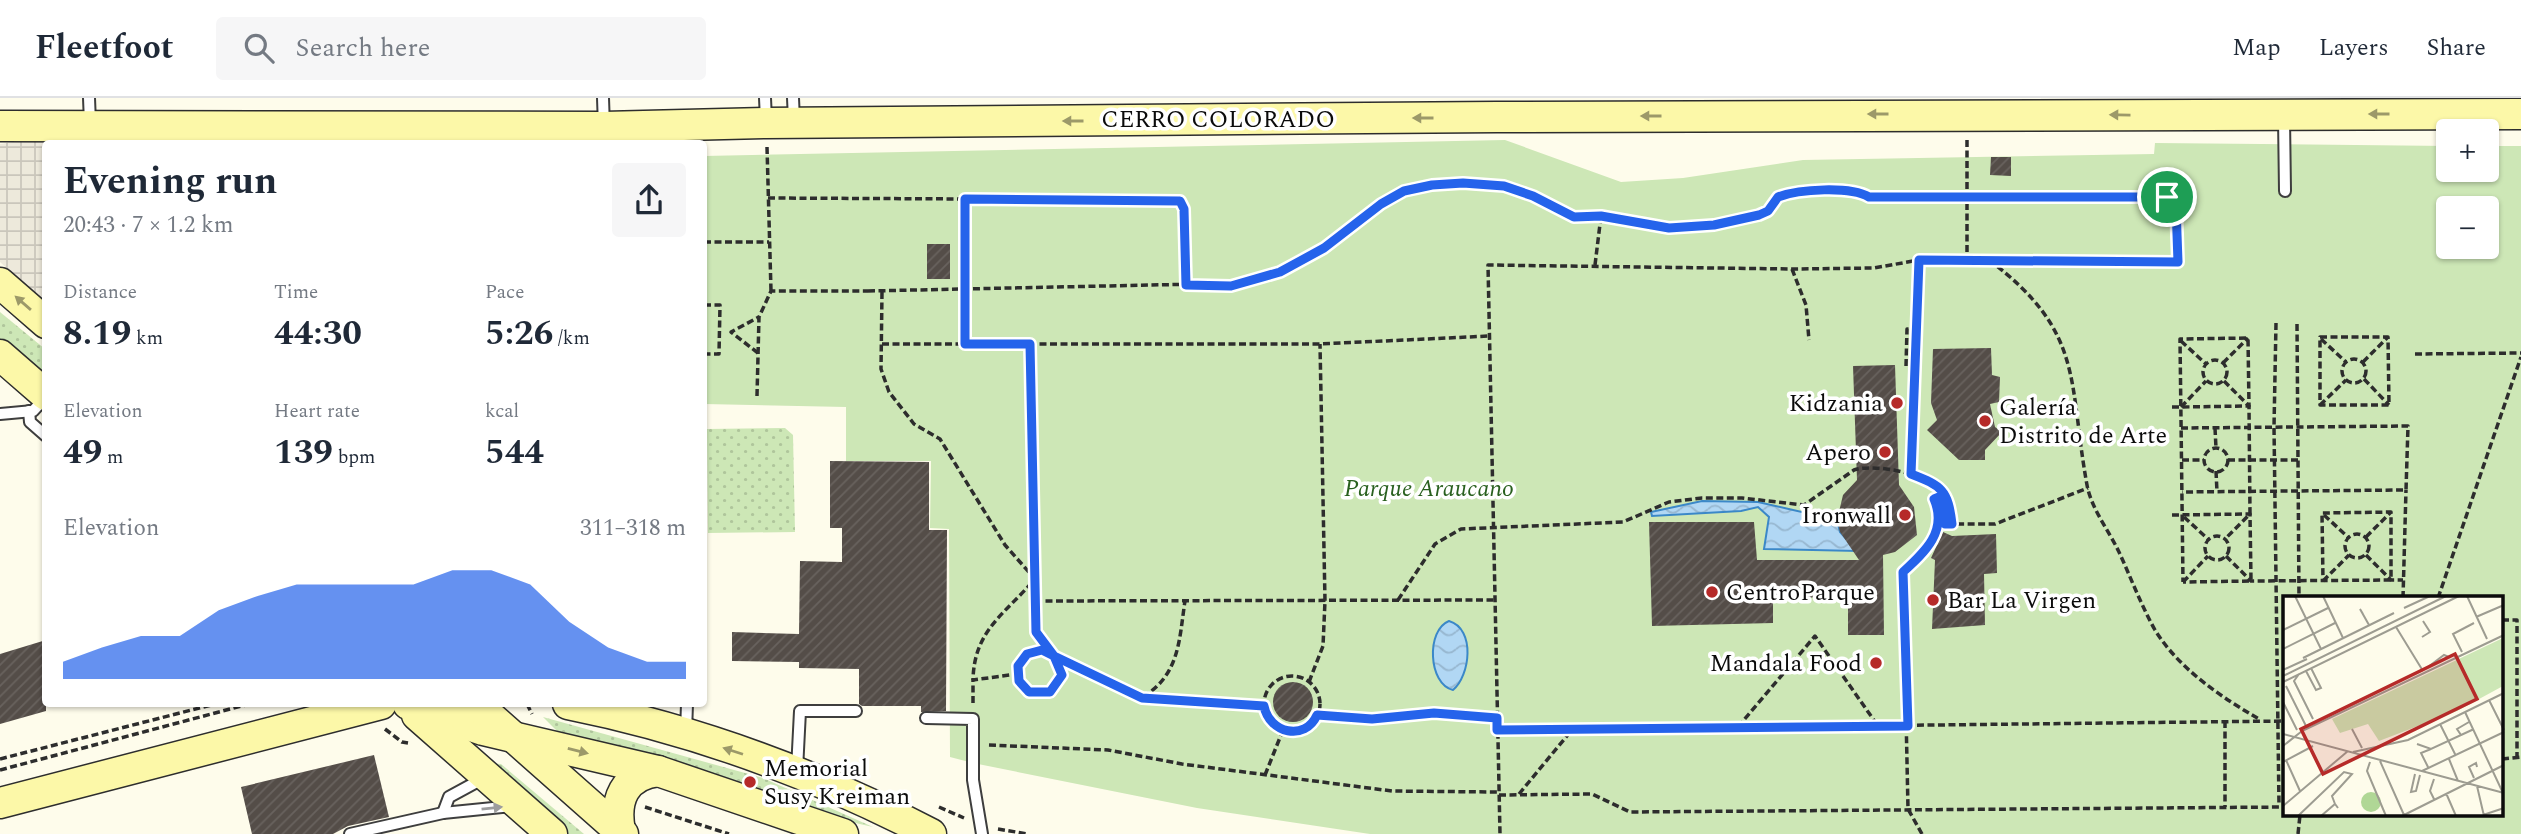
<!DOCTYPE html>
<meta charset="utf-8">
<style>
body{margin:0;font-family:Spectral,serif;background:#f6f6f7;color:#1f2937;height:100vh;display:flex;flex-direction:column;font-size:26px;white-space:nowrap}
*{box-sizing:border-box;margin:0}
p{font-size:23px;color:#747a83}
.icon{flex:none;width:38px;height:38px;fill:none;stroke:currentColor;stroke-width:2;stroke-linecap:round;stroke-linejoin:round}
.map{position:relative;flex:1;overflow:hidden}
.sheet{position:absolute;left:42px;top:42px;width:665px;height:567px;display:flex;flex-direction:column;background:#fff;border-radius:7px;box-shadow:0 2px 5px #0004}
.sheet>*{flex:none}
.fabs{position:absolute;left:2436px;top:21px;display:grid;gap:14px}
.fabs a{display:grid;place-items:center;width:63px;height:63px;border-radius:7px;background:#fff;box-shadow:0 2px 5px #0004;font-size:35px}
.pin{position:absolute;display:grid;place-items:center;width:60px;height:60px;color:#fff;margin:-30px;border:4px solid #fff;border-radius:50%;box-shadow:0 2px 7px #0007}
.round{display:grid;place-items:center;flex:none;width:74px;height:74px;border-radius:7px;background:#f6f6f7}
.headline{display:flex;align-items:center;justify-content:space-between;height:119px;padding:0 21px}
h1{font-size:38px;font-weight:700;line-height:52px}
.stats{display:grid;grid-template-columns:repeat(3,1fr);gap:10px;height:119px;padding:7px 21px}
.stats div{display:grid;align-content:center}
.stats b{font-size:35px;font-weight:700}
.stats small{font-size:19px;font-weight:400}
.stats p{font-size:19px}
.chart{height:196px;padding:14px 21px}
.chart p{display:flex;justify-content:space-between}
.chart svg{width:100%;height:126px;margin-top:7px;fill:#2563eb;opacity:.7}
header{display:flex;align-items:center;gap:42px;box-sizing:border-box;height:98px;padding:0 35px;background:#fff;border-bottom:2px solid #e0e1e3}
header strong{font-size:33px}
nav{display:flex;gap:38px;margin-inline-start:auto;font-size:24px}
.search{width:490px;height:63px;background:#f6f6f7;display:flex;align-items:center;gap:18px;box-sizing:border-box;padding:0 24px;border-radius:7px;color:#747a83;font-size:26px}
.map>svg:first-child{display:block}
.grass{fill:url(#grass-dots)}
.park{fill:#cde7b6;fill-rule:evenodd}
.plaza{fill:url(#plaza-grid)}
.water{fill:url(#water-waves);stroke:#3b88c8;stroke-width:2}
.building{fill:url(#building-hatch)}
.lines{fill:none;stroke-linecap:round;stroke-linejoin:round}
.lane-casing{stroke:#3e3e3e;stroke-width:14}
.secondary-casing{stroke:#2d2d2d;stroke-width:33}
.path{stroke:#2d2d2d;stroke-width:3.5;stroke-dasharray:7 3.5;stroke-linecap:butt}
.lane{stroke:#fff;stroke-width:10}
.secondary{stroke:#fcf8a8;stroke-width:30}
.oneway{fill:#9c9969}
.oneway2{fill:#9d9d9d}
.route-casing{stroke:#fff;stroke-width:14}
.route{stroke:#2563eb;stroke-width:9}
.poi-dot{fill:#b62a29;stroke:#fff;stroke-width:2.5}
.labels{text-anchor:middle;stroke-width:7;stroke-linejoin:round;paint-order:stroke}
.street-label{font-size:24px;fill:#0b0b0b;stroke:#fff}
.poi-label{font-size:24px;fill:#0b0b0b;stroke:#fff;text-anchor:end}
.park-label{font-size:24px;font-style:italic;fill:#29601f;stroke:#fff}
.inset-road{fill:none;stroke:#9d9c91;stroke-width:2}
.view{fill:#b62a29;fill-opacity:0.15;stroke:#b62a29;stroke-width:3.5}
.inset-edge{fill:none;stroke:#0b0b0b;stroke-width:3.5}
</style>
<header>
<strong>Fleetfoot</strong>
<div class="search"><svg class="icon" aria-label="search" viewBox="0 0 24 24"><circle cx="10" cy="10" r="6"/><path d="M15 15l6 6"/></svg>Search here</div>
<nav><a>Map</a><a>Layers</a><a>Share</a></nav>
</header>
<div class="map">
<svg width="2521" height="736" viewBox="0 0 2521 736">
<defs>
<pattern id="grass-dots" width="8" height="8" patternUnits="userSpaceOnUse" patternTransform="scale(1.75)"><rect width="8" height="8" fill="#cde7b6"/><path d="M2 2h.1M6 6h.1" fill="none" stroke="#afc59b" stroke-width="1.8" stroke-linecap="round"/></pattern>
<pattern id="plaza-grid" width="8" height="8" patternUnits="userSpaceOnUse" patternTransform="scale(1.75)"><rect width="8" height="8" fill="#ede9db"/><path d="M0 4h8M4 0v8" fill="none" stroke="#cac6bb"/></pattern>
<pattern id="water-waves" width="16" height="10" patternUnits="userSpaceOnUse" patternTransform="scale(1.75)"><rect width="16" height="10" fill="#b1d7f4"/><path d="M0 5q4-4 8 0t8 0" fill="none" stroke="#97b7d0"/></pattern>
<pattern id="building-hatch" width="6" height="6" patternUnits="userSpaceOnUse" patternTransform="scale(1.75)"><rect width="6" height="6" fill="#544d48"/><path d="M-1 1l2-2M0 6l6-6M5 7l2-2" fill="none" stroke="#68625e"/></pattern>
</defs>
<rect width="100%" height="100%" fill="#fefceb"/>
<!-- grass -->
<g class="grass">
<path d="M0 214 45 251V283L0 243Z"/>
<path d="M785 330 793 337 795 434 708 435 707 331Z"/>
<path d="M543 619 763 680 873 729 807 714 565 641Z"/>
<path d="M489 665 501 666 584 736H554Z"/>
</g>
<!-- park -->
<path class="park" d="M1505 42 1621 84 1683 80 1803 62 2154 56 2155 45 2448 48V72H2487V48H2521V736H1370L1197 710 973 665 950 659 949 431 930 430 931 363H846V309L704 306V58ZM2448 110H2487V149H2448ZM2285 500H2502V717H2285Z"/>
<!-- plaza -->
<path class="plaza" d="M39 40 46 48 45 206 0 164V46Z"/>
<!-- water -->
<g class="water">
<path d="M1702 403 1758 404 1837 422 1840 434 1857 453 1764 451 1769 419 1758 409 1741 413 1652 418 1651 414Z"/>
<path d="M1449 523C1476 531 1470 578 1453 592 1428 586 1426 532 1449 523Z"/>
</g>
<!-- building -->
<g class="building">
<path d="M1991 59H2011V78L1990 77Z"/>
<rect x="927" y="146" width="23" height="35"/>
<path d="M1991 250 1992 277 2000 279 1999 304 1990 306 1995 329 2002 334 1985 352V362H1959L1927 332 1937 322 1931 305 1933 251Z"/>
<path d="M1895 267 1899 387 1914 409 1917 437 1895 454 1883 457 1884 537H1848V499L1773 500V525L1652 528 1649 424H1754L1757 462H1859L1840 434 1837 422 1843 397 1857 382 1853 268Z"/>
<path d="M830 363 929 364V432H947L946 613 921 614V608H862L859 606V571L799 570V564L732 563V534L799 536 800 463 842 464V430H830Z"/>
<path d="M1943 434 1952 438 1996 436 1997 475 1984 476 1985 527 1932 531 1935 462 1931 460Z"/>
<path d="M46 542V613L0 626V556Z"/>
<circle cx="1293" cy="604" r="20"/>
<path d="M374 657 389 719 348 728 333 736H252L241 689Z"/>
</g>
<g class="lines">
<defs>
<g id="lane">
<path d="M89 0 90 25"/>
<path d="M603 0 604 29"/>
<path d="M765 0 766 22"/>
<path d="M793 0 794 22"/>
<path d="M2284 20 2285 93"/>
<path d="M29 313 30 324 46 338"/>
<path d="M0 316 33 313 46 299"/>
<path d="M926 620 973 621V682L982 736"/>
<path d="M686 634 687 606"/>
<path d="M797 672 800 613H856"/>
<path d="M443 715 449 699 484 680"/>
<path d="M350 736 443 715 513 708"/>
</g>
<g id="secondary">
<path d="M0 28 604 29 766 25 1497 19 2521 16"/>
<path d="M0 185 46 225"/>
<path d="M0 257 46 297"/>
<path d="M408 606 483 632 658 673 843 736"/>
<path d="M476 606 623 736"/>
<path d="M568 606C693 631 818 677 931 736"/>
<path d="M417 617 552 736"/>
<path d="M0 705 381 606"/>
<path d="M620 733C614 702 624 677 658 673"/>
</g>
</defs>
<!-- lane casing -->
<use href="#lane" class="lane-casing"/>
<!-- secondary casing -->
<use href="#secondary" class="secondary-casing"/>
<!-- path -->
<g class="path">
<path d="M1967 42V163"/>
<path d="M767 49 771 193"/>
<path d="M768 100 1175 102 1183 106 1184 111 1186 187"/>
<path d="M965 101V246"/>
<path d="M704 144H769"/>
<path d="M1989 162C2085 234 2068 283 2087 387 2091 410 2109 433 2119 454 2131 480 2141 507 2155 532 2179 571 2221 599 2259 621"/>
<path d="M1595 167 1601 118"/>
<path d="M1792 171 1806 207 1809 242"/>
<path d="M868 193 1246 185 1299 165 1367 115 1416 90 1463 85 1504 88 1533 98 1574 119 1601 118 1669 130 1714 127 1759 117 1768 113 1776 100 1782 97 1857 91 1869 99 2154 97 2173 102 2178 164 1919 162 1874 170 1792 171 1488 167 1500 736"/>
<path d="M882 194 881 271 889 294 914 326 940 341 1005 447 1035 481C1005 516 974 532 973 582"/>
<path d="M704 207H720L719 256H704"/>
<path d="M2276 225 2274 329 2279 708"/>
<path d="M2297 226 2299 500"/>
<path d="M1916 232 1919 162"/>
<path d="M2320 239H2388L2389 307H2320Z"/>
<path d="M2321 241 2346 264"/>
<path d="M2181 243 2206 266"/>
<path d="M882 246H1320L1489 238"/>
<path d="M1030 246 1036 534 1054 558 1142 600 1264 608"/>
<path d="M758 255 731 234 759 219"/>
<path d="M2415 256 2521 255"/>
<circle cx="2354" cy="273" r="12"/>
<circle cx="2215" cy="274" r="12"/>
<path d="M2363 264 2388 239"/>
<path d="M2223 265 2248 240"/>
<path d="M1906 268 1907 231 1916 232 1911 376"/>
<path d="M2364 281 2389 307"/>
<path d="M2224 283 2249 308 2250 416 2225 441"/>
<path d="M757 298 759 219 771 193H868"/>
<path d="M2320 307 2346 282"/>
<path d="M2172 309H2181L2249 308 2248 240 2180 241 2183 484"/>
<path d="M2181 309 2206 283"/>
<path d="M2181 330 2408 328 2406 392 2182 394"/>
<path d="M2215 330 2216 350"/>
<circle cx="2216" cy="362" r="12"/>
<path d="M2182 362H2204"/>
<path d="M2228 362H2298"/>
<path d="M2216 373 2217 394"/>
<path d="M1935 401 1939 399 1945 413V426H1951"/>
<path d="M2172 417 2250 416 2251 483 2183 484"/>
<path d="M2324 417 2349 440"/>
<path d="M2184 419 2208 441"/>
<circle cx="2357" cy="448" r="12"/>
<circle cx="2217" cy="450" r="12"/>
<path d="M2366 439 2391 414"/>
<path d="M2366 457 2391 482H2403"/>
<path d="M2226 458 2251 483 2391 482V414L2322 415 2323 483"/>
<path d="M2323 483 2349 457"/>
<path d="M2183 484 2208 458"/>
<path d="M2403 500 2406 392"/>
<path d="M2438 500 2521 259"/>
<path d="M1398 502 1435 446 1461 431 1623 424 1669 404 1702 400H1742L1804 407 1854 372C1874 365 1930 376 1944 394 1951 402 1951 416 1952 426H1995L2088 390"/>
<path d="M1035 503 1494 502"/>
<path d="M2502 522H2517V660"/>
<circle cx="1039" cy="574" r="22"/>
<circle cx="1292" cy="606" r="28"/>
<path d="M1309 584 1323 548 1325 503 1320 246"/>
<path d="M1143 599C1180 576 1179 542 1185 503"/>
<path d="M973 605V582L1017 576"/>
<path d="M527 606 532 616"/>
<path d="M1317 617 1372 621 1434 615 1497 620"/>
<path d="M2225 623V709"/>
<path d="M1738 629 1815 538 1878 628"/>
<path d="M385 631 402 644 408 645"/>
<path d="M1497 632 2285 623"/>
<path d="M989 647 1108 652 1182 666 1392 693 1498 694"/>
<path d="M0 661 215 606"/>
<path d="M2502 661 2521 659"/>
<path d="M0 672 249 606"/>
<path d="M1265 677 1283 632"/>
<path d="M1519 696 1571 633"/>
<path d="M1499 697 1592 696 1630 714 2285 709"/>
<path d="M645 709 729 736"/>
<path d="M939 709 964 720"/>
<path d="M998 731 1028 736"/>
<path d="M1922 736 1908 711 1903 474C1925 454 1948 433 1935 401"/>
<path d="M2298 736 2300 717"/>
</g>
<!-- lane -->
<use href="#lane" class="lane"/>
<!-- secondary -->
<use href="#secondary" class="secondary"/>
</g>
<!-- one-way arrows -->
<defs><path id="oneway-solid" d="M-6-.8H1V-3.2L6.5 0L1 3.2V.8H-6Z" transform="scale(1.75)"/></defs>
<g class="oneway">
<use href="#oneway-solid" transform="translate(1878 16) rotate(180)"/>
<use href="#oneway-solid" transform="translate(2379 16) rotate(180)"/>
<use href="#oneway-solid" transform="translate(2120 17) rotate(-179)"/>
<use href="#oneway-solid" transform="translate(1651 18) rotate(180)"/>
<use href="#oneway-solid" transform="translate(1423 20) rotate(180)"/>
<use href="#oneway-solid" transform="translate(1073 23) rotate(180)"/>
<use href="#oneway-solid" transform="translate(23 205) rotate(-139)"/>
<use href="#oneway-solid" transform="translate(578 653) rotate(14)"/>
<use href="#oneway-solid" transform="translate(733 653) rotate(-162)"/>
</g>
<use class="oneway2" href="#oneway-solid" transform="translate(492 710) rotate(-6)"/>
<g class="lines">
<defs>
<path id="route" d="M2167 99H1869C1850 88 1799 91 1778 99L1768 113 1759 117 1714 127 1669 130 1601 118 1574 119 1533 98 1504 88 1463 85 1432 87 1404 93 1381 106 1324 150 1280 174 1231 188 1186 187 1184 111 1180 103 965 101V246H1030L1036 534 1054 558 1042 552 1027 556 1018 568 1019 583 1029 594H1050L1062 577 1054 558 1142 600 1264 608C1269 635 1305 644 1317 617L1372 621 1434 615 1497 620V632L1908 628 1903 474C1925 454 1948 433 1934 401L1939 399 1945 413V426H1952C1948 392 1942 388 1911 376L1919 162 2178 164 2176 108 2173 102 2167 99"/>
</defs>
<!-- route casing -->
<use href="#route" class="route-casing"/>
<!-- route -->
<use href="#route" class="route"/>
</g>
<!-- markers -->
<g class="poi-dot">
<circle cx="1897" cy="305" r="7"/>
<circle cx="1985" cy="323" r="7"/>
<circle cx="1885" cy="354" r="7"/>
<circle cx="1905" cy="417" r="7"/>
<circle cx="1712" cy="494" r="7"/>
<circle cx="1933" cy="502" r="7"/>
<circle cx="1876" cy="565" r="7"/>
<circle cx="750" cy="684" r="7"/>
</g>
<g class="labels">
<!-- street labels -->
<g class="street-label">
<text x="1218" y="29">CERRO COLORADO</text>
</g>
<!-- poi labels -->
<g class="poi-label">
<text x="1883" y="313">Kidzania</text>
<text x="1999" y="317" text-anchor="start">Galería<tspan x="1999" dy="28">Distrito de Arte</tspan></text>
<text x="1871" y="362">Apero</text>
<text x="1891" y="425">Ironwall</text>
<text x="1726" y="502" text-anchor="start">CentroParque</text>
<text x="1947" y="510" text-anchor="start">Bar La Virgen</text>
<text x="1862" y="573">Mandala Food</text>
<text x="764" y="678" text-anchor="start">Memorial<tspan x="764" dy="28">Susy Kreiman</tspan></text>
</g>
<!-- park labels -->
<g class="park-label">
<text x="1429" y="398">Parque Araucano</text>
</g>
</g>
<!-- overview -->
<g transform="translate(2283 498)">
<rect width="220" height="220" fill="#fefceb"/>
<path d="M78 206a10 10 0 1 1 20 0a10 10 0 1 1-20 0Z" fill="#b0d796"/>
<path d="M220 42V90L174 115 96 145 85 128 57 137 49 123Z" fill="#cde7b6"/>
<path class="inset-road" d="M12 0 38 53M40 0 60 42M184 0 204 43M121 12 147 0M80 18 77 13 86 29M193 21 221 9M113 31 140 75M0 34 45 12M139 41 147 36 140 25M0 53 52 27M179 56 170 38 191 27M20 62 111 17M145 71 161 59 166 61M0 74 24 63M23 75 33 94 38 92 28 72M16 78 11 85 30 123M0 80 163 0M0 86 176 0M9 102 3 90 24 132M206 104 221 134M0 106 14 134M182 116 220 197M157 128 173 160M69 133 79 152M0 138 221 197M178 139 174 133 186 126M134 148 148 153 191 133M0 150 19 135 221 39M70 156 125 144 221 97M166 163 175 185M3 164 17 195M97 165 121 219M0 166 30 150M87 166 84 175 103 220M145 171 138 157 148 153M139 175 221 136M132 178 128 196 133 195 137 179M191 182 186 171 193 167 194 171M151 183 147 195 151 203M194 190 201 220M163 197 173 220M0 210 65 155M200 219 221 212M15 220 61 176 69 178 49 200 52 208M38 220 52 208 55 212M119 220 221 169"/>
<path class="view" d="M172 58 194 103 40 178 18 133Z"/>
<rect width="220" height="220" class="inset-edge"/>
</g>
</svg>
<div class="fabs">
<a>+</a>
<a>−</a>
</div>
<div class="pin" style="left:2167px;top:99px;background:#1e9e55"><svg class="icon" aria-label="arrive" viewBox="0 0 24 24"><path d="M6 21V4h12l-3 4 3 4H6"/></svg></div>
<section class="sheet">
<div class="headline"><div><h1>Evening run</h1><p>20:43 · 7 × 1.2 km</p></div><a class="round"><svg class="icon" aria-label="share" viewBox="0 0 24 24"><path d="M12 15V3M7 8l5-5 5 5M5 13v7h14v-7"/></svg></a></div>
<div class="stats">
<div><p>Distance</p><b>8.19<small> km</small></b></div>
<div><p>Time</p><b>44:30</b></div>
<div><p>Pace</p><b>5:26<small> /km</small></b></div>
</div>
<div class="stats">
<div><p>Elevation</p><b>49<small> m</small></b></div>
<div><p>Heart rate</p><b>139<small> bpm</small></b></div>
<div><p>kcal</p><b>544</b></div>
</div>
<div class="chart"><p><span>Elevation</span>311–318 m</p>
<svg viewBox="0 0 160 44" preserveAspectRatio="none"><path d="M0 44V38L10 33L20 29L30 29L40 20L50 15L60 11L70 11L80 11L90 11L100 6L110 6L120 11L130 24L140 33L150 38L160 38V44z"/></svg>
</div>
</section>
</div>
